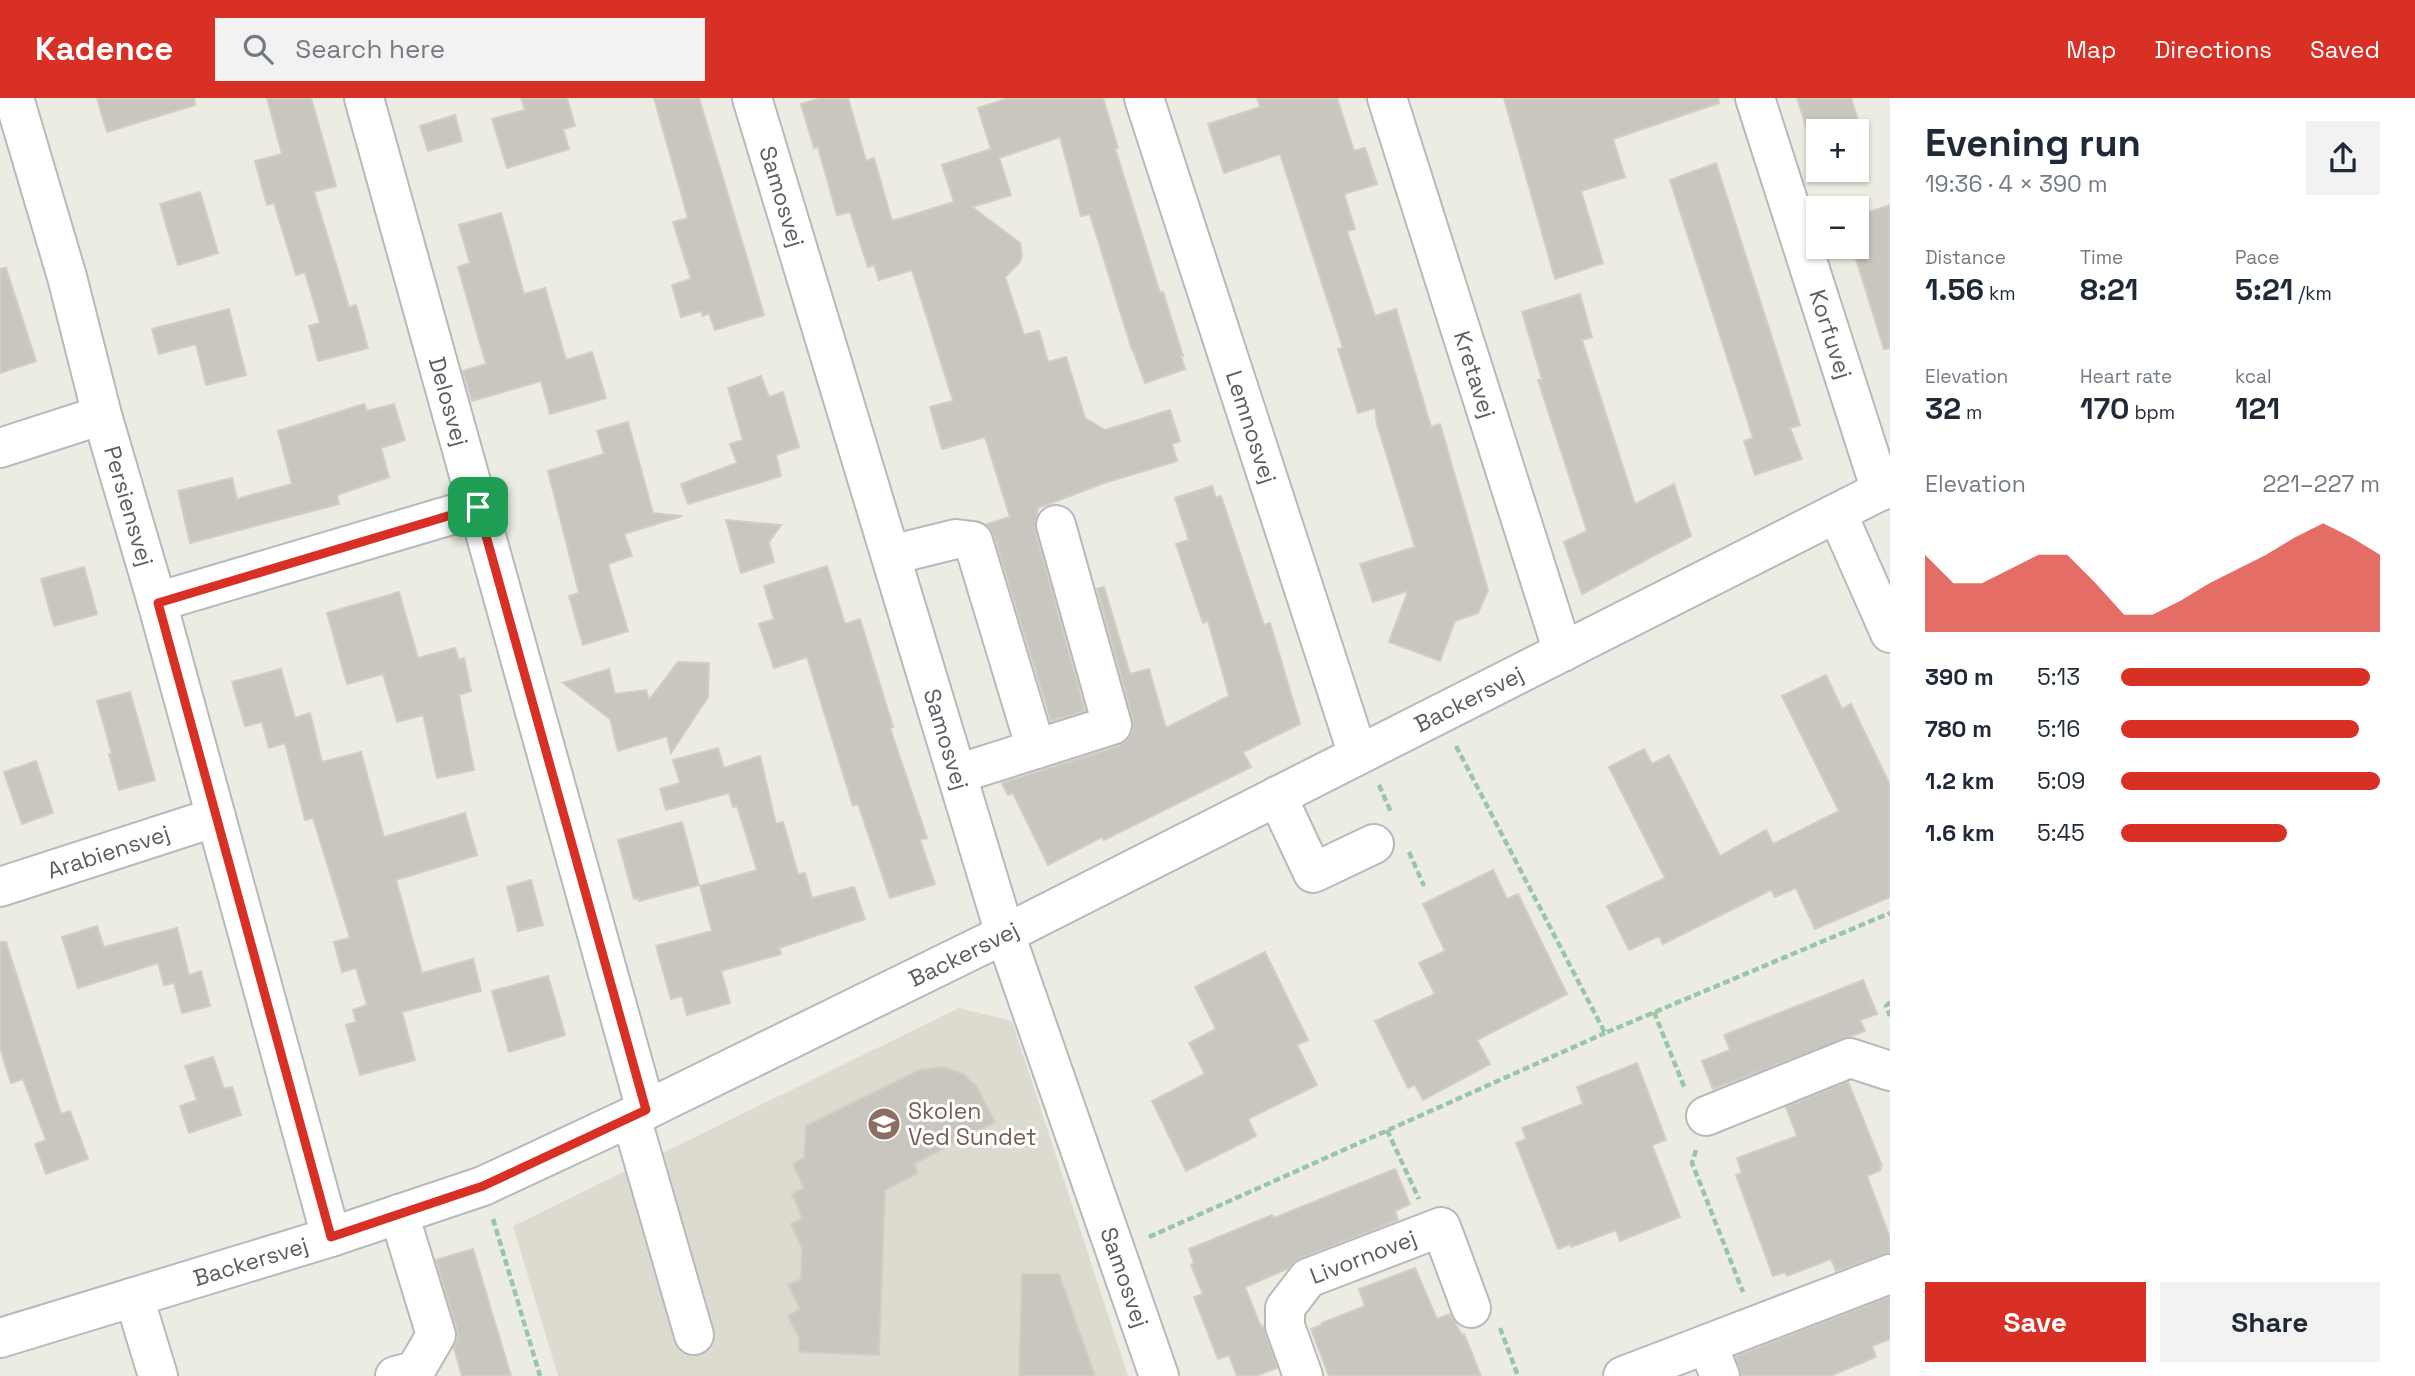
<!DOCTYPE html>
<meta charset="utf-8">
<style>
body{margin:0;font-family:"Space Grotesk",sans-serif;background:#f2f2f3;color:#1f2937;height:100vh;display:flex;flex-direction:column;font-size:26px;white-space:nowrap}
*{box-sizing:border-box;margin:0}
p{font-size:23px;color:#747a83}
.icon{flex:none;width:38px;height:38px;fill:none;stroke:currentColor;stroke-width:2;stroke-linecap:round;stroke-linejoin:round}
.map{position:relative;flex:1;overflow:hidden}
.sheet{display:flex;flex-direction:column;background:#fff;width:525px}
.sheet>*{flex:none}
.fabs{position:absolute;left:1806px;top:21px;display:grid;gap:14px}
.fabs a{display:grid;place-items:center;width:63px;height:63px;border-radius:0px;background:#fff;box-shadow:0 2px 5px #0004;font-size:35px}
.pin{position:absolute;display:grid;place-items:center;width:60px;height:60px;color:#fff;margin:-30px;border-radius:14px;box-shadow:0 4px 10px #0006}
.round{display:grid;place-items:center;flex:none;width:74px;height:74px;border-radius:0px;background:#f2f2f3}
.head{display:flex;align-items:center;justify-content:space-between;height:119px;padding:0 35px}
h1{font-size:38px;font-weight:700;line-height:52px}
.metrics{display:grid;grid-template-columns:repeat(3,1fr);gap:10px;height:119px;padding:7px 35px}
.metrics div{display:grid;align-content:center}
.metrics b{font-size:30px;font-weight:700}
.metrics small{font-size:19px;font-weight:400}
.metrics p{font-size:19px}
.chart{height:196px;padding:14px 35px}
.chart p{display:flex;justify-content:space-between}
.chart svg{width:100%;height:126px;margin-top:7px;fill:#d93025;opacity:.7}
.action{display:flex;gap:14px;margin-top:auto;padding:14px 35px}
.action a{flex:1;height:80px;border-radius:0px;background:#d93025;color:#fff;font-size:28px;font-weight:700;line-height:80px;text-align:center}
.action a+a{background:#f2f2f3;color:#1f2937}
ul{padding:0 35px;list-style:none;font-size:23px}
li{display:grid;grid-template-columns:112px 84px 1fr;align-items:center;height:52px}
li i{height:18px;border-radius:9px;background:#d93025}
header{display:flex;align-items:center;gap:42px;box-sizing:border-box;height:98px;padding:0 35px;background:#d93025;color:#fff}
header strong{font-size:33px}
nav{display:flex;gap:38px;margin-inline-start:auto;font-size:24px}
.search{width:490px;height:63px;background:#f2f2f3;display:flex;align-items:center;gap:18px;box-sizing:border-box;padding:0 24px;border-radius:0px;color:#747a83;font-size:26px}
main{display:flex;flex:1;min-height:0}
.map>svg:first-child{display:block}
.education{fill:#dddbd0}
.building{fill:#c8c6bf;stroke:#d2cec0;stroke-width:2}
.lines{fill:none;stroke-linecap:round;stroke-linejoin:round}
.minor-casing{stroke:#b7b9bf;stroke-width:42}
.path{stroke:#97c6a9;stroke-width:4.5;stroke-dasharray:7 3.5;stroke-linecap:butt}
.minor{stroke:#fff;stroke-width:38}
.route-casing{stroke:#fff;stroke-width:14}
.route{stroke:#d93025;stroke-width:9}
.labels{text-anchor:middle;stroke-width:6;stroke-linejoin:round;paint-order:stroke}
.street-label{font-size:23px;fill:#5a5d63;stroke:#fff}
.education-label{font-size:23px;fill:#785e54;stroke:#fff;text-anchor:start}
</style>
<header>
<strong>Kadence</strong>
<div class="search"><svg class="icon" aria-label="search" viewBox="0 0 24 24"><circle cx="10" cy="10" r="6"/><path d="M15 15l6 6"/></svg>Search here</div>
<nav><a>Map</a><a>Directions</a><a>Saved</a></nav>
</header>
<main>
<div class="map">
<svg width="1890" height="1278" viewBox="0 0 1890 1278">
<rect width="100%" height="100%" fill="#edece2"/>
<!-- education -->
<path class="education" d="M959 910 1012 923 1128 1278H558L513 1128Z"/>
<!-- building -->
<g class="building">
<path d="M97 0H194L195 7 107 34Z"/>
<path d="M267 0H311L336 88 314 94 349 209 356 207 368 250 318 263 309 228 320 225 305 174 296 177 274 105 267 107 255 63 282 56Z"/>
<path d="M521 0H567L575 28 563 31 569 51 507 70 492 21 525 12Z"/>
<path d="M654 0H699L764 217 715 232 709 215 703 218 701 213 681 219 672 187 691 181 673 124 688 120Z"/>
<path d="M822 0H848L866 63 874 60 892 123 954 104 942 67 991 51 978 10 1009 0H1103L1118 50H1115L1160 195 1163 194 1183 258H1181L1185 271 1145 285 1133 252H1132L1090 116 1081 118 1060 39 999 60 1011 97 972 109 1020 145 1022 157 1020 164 1005 179 1024 237 1039 233 1048 264 1066 259 1085 320 1105 332 1170 312 1180 343 1172 346 1177 363 1104 385 1038 410 1035 433 1085 613 1051 623 994 437 987 426 1010 419 985 339 942 351 930 309 953 303 912 172 879 182 874 167 868 169 850 114 837 117 818 49 814 50 801 6Z"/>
<path d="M1257 0H1337L1354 53 1365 50 1377 86 1344 96 1355 131 1347 133 1375 218 1396 211 1431 329 1440 326 1488 492 1478 515 1455 523 1440 563 1389 544 1408 493 1373 504 1360 466 1415 449 1377 326 1375 310 1358 315 1338 251 1343 250 1280 56 1224 75 1208 26 1260 9Z"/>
<path d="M1504 0H1718L1719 5 1613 41 1625 79 1581 93 1603 165 1555 181Z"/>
<path d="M1797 0H1851L1859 25 1852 27 1854 33H1818V54L1813 39 1810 40Z"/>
<path d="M455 17 462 43 428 53 420 28Z"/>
<path d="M1716 65 1800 327 1790 330 1802 361 1755 377 1744 343 1753 340 1670 82Z"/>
<path d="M200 94 218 155 178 167 160 106Z"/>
<path d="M1890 107V250L1884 251 1853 151 1849 152 1848 149H1857V118Z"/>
<path d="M501 115 524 196 545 190 566 262 592 254 606 300 550 316 541 283 472 303 463 273 486 266 458 169 470 165 459 127Z"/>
<path d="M6 170 36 263 0 275V171Z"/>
<path d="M1580 196 1592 239 1582 242 1635 406 1674 386 1691 438 1582 496 1564 444 1587 433 1538 282 1542 281 1522 214Z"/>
<path d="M229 211 246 277 206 287 196 246 159 256 152 231Z"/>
<path d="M761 278 769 299 783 294 799 349 776 357 781 378 688 406 681 386 737 365 730 346 743 342 728 290Z"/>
<path d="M364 306 367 313 394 306 405 342 381 350 389 379 337 397 339 406 190 445 178 393 232 380 237 401 292 386 278 333Z"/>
<path d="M628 324 653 415 682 418 624 436 632 458 608 466 628 533 583 547 569 498 579 495 548 373 604 356 597 333Z"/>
<path d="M1212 388 1216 400 1221 398 1264 527 1270 525 1300 626 1243 654 1251 669 1104 742 1102 739 1048 767 1013 695 1008 697 1002 685 1119 648 1128 641 1133 632V621L1097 491 1104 489 1130 576 1149 571 1166 630 1229 598 1208 523 1203 525 1176 446 1189 442 1175 400Z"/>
<path d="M726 422 781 427 769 444 774 464 741 475Z"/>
<path d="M827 468 845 526 860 521 893 629 890 630 927 740 920 742 935 786 890 800 858 706 853 708 807 559 774 570 759 526 774 521 764 488Z"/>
<path d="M84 469 97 516 54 528 41 481Z"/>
<path d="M399 494 418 560 455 550 459 562 464 560 471 593 459 597 474 672 437 680 423 617 397 624 383 576 347 586 327 515Z"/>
<path d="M678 564 709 565 708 599 671 655 667 638 618 653 610 621 563 585 609 571 615 596 646 592 649 602Z"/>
<path d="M281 571 295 620 310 615 322 664 361 654 384 739 465 715 477 757 396 782 422 875 473 861 481 893 402 914 415 962 360 977 346 927 356 924 353 912 367 907 356 870 342 874 334 844 350 840 313 720 305 722 285 645 269 650 262 624 245 628 232 584Z"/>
<path d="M1826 577 1842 611 1851 606 1890 687V799L1815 831 1796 790 1775 799 1771 792 1663 846 1659 838 1629 852 1607 808 1665 780 1609 669 1644 651 1652 666 1669 657 1720 758 1766 732 1773 746 1839 713 1782 598Z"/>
<path d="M130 594 155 682 119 692 109 656H112L97 603Z"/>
<path d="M718 650 724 670 760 658 776 726 783 724 798 776 805 775 812 800 854 789 865 821 779 850 781 856 721 873 730 905 687 917 682 898 671 901 656 848 712 833 700 788 757 772 737 708 733 709 729 695 666 712 660 691 680 685 673 662Z"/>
<path d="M36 663 53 715 22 726 4 674Z"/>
<path d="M682 724 699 787 639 803 638 800 634 801 618 742Z"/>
<path d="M1493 772 1507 801 1518 796 1567 896 1477 942 1490 966 1423 1002 1415 987 1408 990 1375 923 1435 896 1419 865 1445 853 1423 806Z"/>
<path d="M531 782 543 827 518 833 507 789Z"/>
<path d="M97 828 104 849 177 830 189 877 201 873 210 908 182 915 174 885 164 887 158 865 78 890 62 839Z"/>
<path d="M0 844H6L61 1016 70 1013 88 1061 46 1076 35 1046 46 1042 23 981 11 985 0 950Z"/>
<path d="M1265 854 1308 942 1297 947 1317 987 1248 1021 1256 1038 1186 1073 1152 1003 1205 976 1189 945 1216 931 1195 889Z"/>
<path d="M548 878 565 937 509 954 492 893Z"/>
<path d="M1863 882 1877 916 1860 922 1865 933 1713 991 1702 963 1730 952 1724 937Z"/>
<path d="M213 959 224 991 232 989 241 1017 189 1035 180 1008 197 1002 185 968Z"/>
<path d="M1637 965 1666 1042 1652 1047 1680 1119 1620 1143 1616 1132 1571 1149 1570 1146 1558 1151 1516 1045 1526 1041 1522 1030 1583 1006 1577 989Z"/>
<path d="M945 969 963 976 977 989 995 1024 914 1066 918 1075 885 1092 879 1257 799 1254V1240L788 1218 800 1211 788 1187 801 1181 802 1150 791 1126 802 1120 792 1096 804 1090 793 1066 804 1060 806 1028 919 972Z"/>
<path d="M1848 984 1882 1068 1880 1069 1881 1072 1867 1078 1890 1140V1155L1836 1173 1831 1161 1787 1178 1785 1174 1773 1178 1736 1077 1742 1075 1737 1060 1797 1038 1786 1009Z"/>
<path d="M1395 1071 1410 1106 1395 1113 1398 1122 1300 1160 1287 1171 1245 1189 1261 1229 1263 1228 1277 1270 1256 1278H1237L1229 1257 1218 1261 1194 1199 1203 1196 1191 1167 1194 1165 1189 1151 1272 1117 1274 1120Z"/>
<path d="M473 1151 492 1215 511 1278H462L454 1250 458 1240 457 1231 436 1162Z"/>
<path d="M1415 1170 1437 1221 1450 1216 1462 1237 1464 1236 1481 1278H1329L1311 1231 1322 1227V1225L1365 1208 1359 1191Z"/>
<path d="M1022 1176H1059L1095 1278H1019Z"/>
<path d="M1890 1199V1241L1872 1248 1876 1259 1830 1278H1741L1736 1258Z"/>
</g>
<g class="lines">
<defs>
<g id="minor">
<path id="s1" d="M14 0 67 179 102 317 157 504 331 1139"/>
<path id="s2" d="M364 0 646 1012"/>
<path id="s3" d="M752 0 1005 836 1159 1278"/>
<path id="s4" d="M1144 0 1358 657"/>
<path id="s5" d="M1387 0 1563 554"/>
<path id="s6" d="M1755 0 1881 393"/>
<path d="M0 350 102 317"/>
<path d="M1837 415 1890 535"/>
<path d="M891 457 956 441 973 443 1036 651"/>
<path d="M157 504 478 409"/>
<path d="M957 676 1112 627 1056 427"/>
<path d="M1277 698 1313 775 1374 746"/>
<path id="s7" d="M0 789 216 719"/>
<path d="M1706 1018 1850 960 1890 973"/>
<path d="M631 1019 694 1237"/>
<path d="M134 1199 158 1278"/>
<path id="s8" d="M0 1240 331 1139 483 1088 646 1012 1005 836 1890 388"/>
<path d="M1707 1246 1890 1176"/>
<path d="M395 1278 415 1273 436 1237 399 1116"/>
<path id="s9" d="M1303 1278 1285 1228V1210L1308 1180 1441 1129 1471 1210"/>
<path d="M1623 1278 1707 1246 1720 1278"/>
</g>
</defs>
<!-- minor casing -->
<use href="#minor" class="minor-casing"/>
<!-- path -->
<g class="path">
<path d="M1456 648 1605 935 1890 815"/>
<path d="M1379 687 1391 714"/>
<path d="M1409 754 1424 788"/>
<path d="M1890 904 1886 908 1890 918"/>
<path d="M1654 914 1685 991"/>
<path d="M1387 1032 1419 1101"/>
<path d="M1696 1052 1692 1065 1743 1194"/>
<path d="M493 1121 540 1278"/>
<path d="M1149 1139 1605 935"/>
<path d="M1500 1230 1518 1278"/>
</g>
<!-- minor -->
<use href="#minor" class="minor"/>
</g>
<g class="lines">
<defs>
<path id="route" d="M478 409 646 1012 483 1088 331 1139 158 505Z"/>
</defs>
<!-- route casing -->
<use href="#route" class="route-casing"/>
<!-- route -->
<use href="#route" class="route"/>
</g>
<!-- icons -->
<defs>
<symbol id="school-disc" viewBox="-11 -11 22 22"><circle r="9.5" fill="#8d6e63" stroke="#fff"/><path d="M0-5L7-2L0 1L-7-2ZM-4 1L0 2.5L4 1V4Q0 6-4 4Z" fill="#fff"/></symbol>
</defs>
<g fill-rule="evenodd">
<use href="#school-disc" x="865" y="1007" width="38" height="38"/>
</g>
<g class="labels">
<!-- street labels -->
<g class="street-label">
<text dy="8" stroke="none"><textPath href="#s3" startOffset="103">Samosvej</textPath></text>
<text dy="8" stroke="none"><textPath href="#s6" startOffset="248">Korfuvej</textPath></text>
<text dy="8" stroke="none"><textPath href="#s5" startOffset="290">Kretavej</textPath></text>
<text dy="8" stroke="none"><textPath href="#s2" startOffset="315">Delosvej</textPath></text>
<text dy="8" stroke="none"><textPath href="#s4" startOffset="346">Lemnosvej</textPath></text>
<text dy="8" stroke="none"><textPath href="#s1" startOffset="424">Persiensvej</textPath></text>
<text dy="8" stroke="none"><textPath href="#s8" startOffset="1606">Backersvej</textPath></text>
<text dy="8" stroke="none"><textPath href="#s3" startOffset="670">Samosvej</textPath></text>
<text dy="8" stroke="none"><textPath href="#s7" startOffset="114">Arabiensvej</textPath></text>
<text dy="8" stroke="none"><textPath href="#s8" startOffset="1040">Backersvej</textPath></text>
<text dy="8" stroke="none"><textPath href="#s9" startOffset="168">Livornovej</textPath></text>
<text dy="8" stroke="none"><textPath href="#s8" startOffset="262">Backersvej</textPath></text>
<text dy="8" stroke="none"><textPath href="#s3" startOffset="1237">Samosvej</textPath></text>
</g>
<!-- education labels -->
<g class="education-label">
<text x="908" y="1021">Skolen<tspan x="908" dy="26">Ved Sundet</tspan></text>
</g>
</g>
</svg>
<div class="fabs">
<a>+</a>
<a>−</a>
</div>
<div class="pin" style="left:478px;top:409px;background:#1e9e55"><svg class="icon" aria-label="arrive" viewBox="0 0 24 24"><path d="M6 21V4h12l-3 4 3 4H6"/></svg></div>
</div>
<section class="sheet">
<div class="head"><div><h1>Evening run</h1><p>19:36 · 4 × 390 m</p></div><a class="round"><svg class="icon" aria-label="share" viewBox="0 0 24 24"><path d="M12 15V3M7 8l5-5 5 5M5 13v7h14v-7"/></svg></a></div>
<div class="metrics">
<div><p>Distance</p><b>1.56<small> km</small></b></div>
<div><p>Time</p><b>8:21</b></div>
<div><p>Pace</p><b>5:21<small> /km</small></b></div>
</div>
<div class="metrics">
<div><p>Elevation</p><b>32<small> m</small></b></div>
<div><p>Heart rate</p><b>170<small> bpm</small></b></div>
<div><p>kcal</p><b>121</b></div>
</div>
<div class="chart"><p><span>Elevation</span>221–227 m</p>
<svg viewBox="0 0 160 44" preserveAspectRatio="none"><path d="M0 44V17L10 27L20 27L30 22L40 17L50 17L60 27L70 38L80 38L90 33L100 27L110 22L120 17L130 11L140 6L150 11L160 17V44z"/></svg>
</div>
<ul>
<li><b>390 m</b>5:13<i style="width:96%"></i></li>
<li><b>780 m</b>5:16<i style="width:92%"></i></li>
<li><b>1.2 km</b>5:09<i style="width:100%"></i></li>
<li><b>1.6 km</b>5:45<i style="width:64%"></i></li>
</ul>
<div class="action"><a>Save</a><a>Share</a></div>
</section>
</main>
